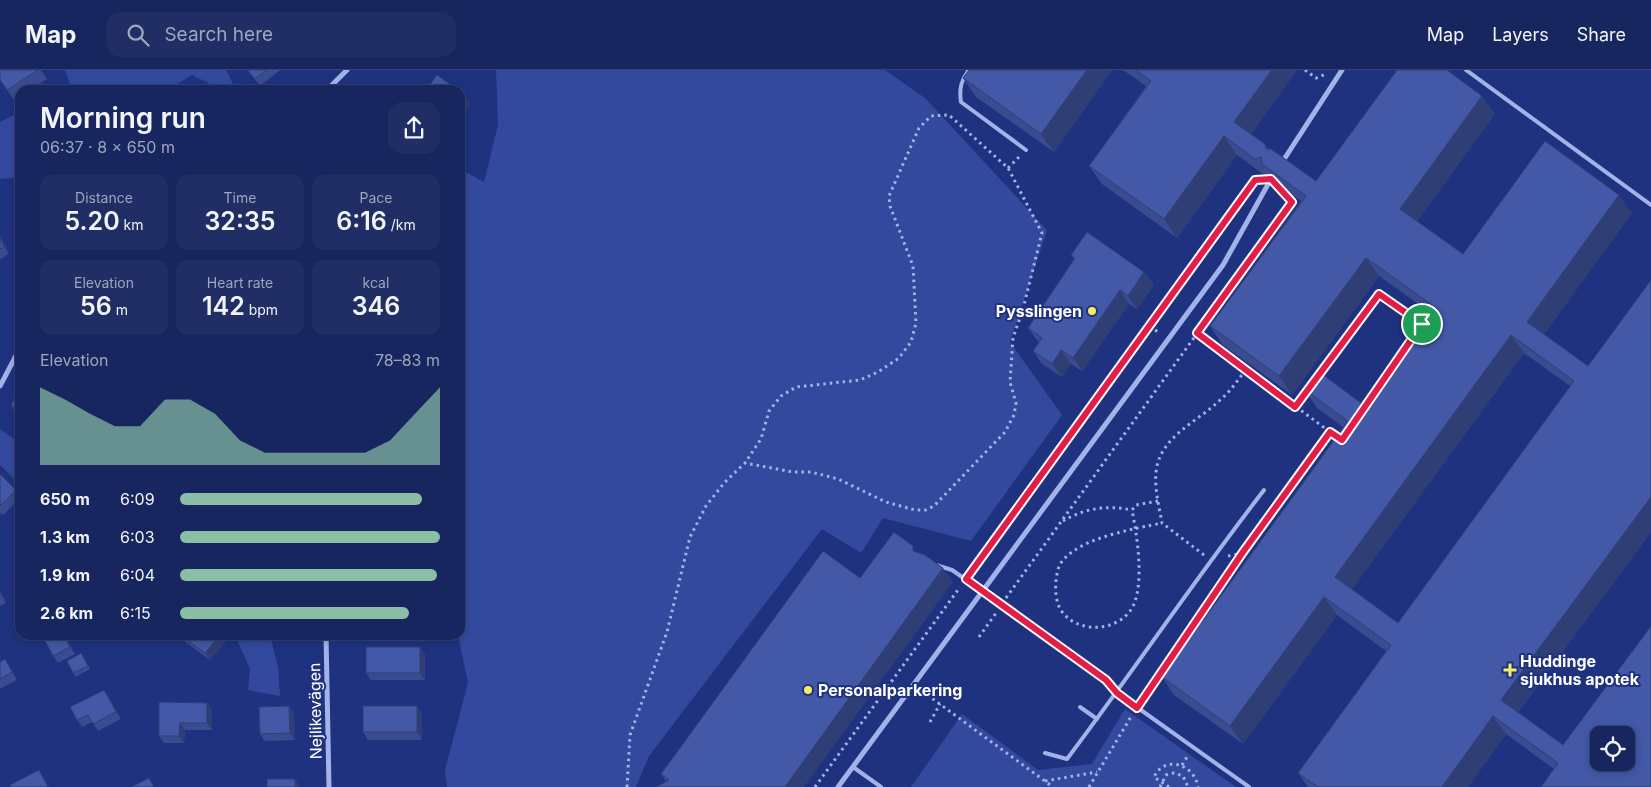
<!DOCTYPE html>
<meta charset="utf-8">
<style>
body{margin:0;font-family:Inter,sans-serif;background:#202e65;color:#f1f3f6;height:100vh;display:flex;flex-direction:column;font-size:19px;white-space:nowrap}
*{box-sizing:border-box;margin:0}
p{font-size:16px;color:#9ea5bd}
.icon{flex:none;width:28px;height:28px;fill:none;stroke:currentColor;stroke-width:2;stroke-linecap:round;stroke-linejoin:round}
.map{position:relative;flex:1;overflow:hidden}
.side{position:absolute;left:15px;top:15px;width:450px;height:555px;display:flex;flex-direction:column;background:#17265f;border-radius:15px;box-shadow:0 2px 8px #0003,0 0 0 1px #364374}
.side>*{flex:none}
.controls{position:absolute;left:1590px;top:656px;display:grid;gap:10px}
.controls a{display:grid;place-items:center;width:45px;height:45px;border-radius:10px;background:#17265f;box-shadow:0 2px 8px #0003,0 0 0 1px #364374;font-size:25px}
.pin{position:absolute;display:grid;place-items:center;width:42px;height:42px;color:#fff;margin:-21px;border:2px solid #fff;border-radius:50%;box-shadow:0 1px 5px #0007}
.round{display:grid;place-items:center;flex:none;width:52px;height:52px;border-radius:15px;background:#202e65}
.overview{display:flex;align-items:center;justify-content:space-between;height:85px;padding:0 25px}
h1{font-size:28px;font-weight:600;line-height:38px}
.stats{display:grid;grid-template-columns:repeat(3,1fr);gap:8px;height:85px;padding:5px 25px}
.stats div{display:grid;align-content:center;border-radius:12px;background:#202e65;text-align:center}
.stats b{font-size:25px;font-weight:600}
.stats small{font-size:14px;font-weight:400}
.stats p{font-size:14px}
.chart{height:140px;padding:10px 25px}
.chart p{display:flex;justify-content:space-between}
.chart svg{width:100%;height:90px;margin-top:5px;fill:#8abfa5;opacity:.7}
ul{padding:0 25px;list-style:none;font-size:16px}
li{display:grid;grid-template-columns:80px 60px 1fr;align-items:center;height:38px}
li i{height:12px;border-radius:6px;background:#8abfa5}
header{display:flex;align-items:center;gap:30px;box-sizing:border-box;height:70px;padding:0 25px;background:#17265f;border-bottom:1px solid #364374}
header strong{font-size:24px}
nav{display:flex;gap:28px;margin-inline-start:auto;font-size:18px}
.search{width:350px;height:45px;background:#202e65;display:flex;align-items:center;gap:12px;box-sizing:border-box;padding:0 18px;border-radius:15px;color:#9ea5bd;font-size:19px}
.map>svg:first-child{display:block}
.green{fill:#32499d}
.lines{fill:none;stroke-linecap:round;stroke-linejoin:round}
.path{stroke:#a3b2e8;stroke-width:3;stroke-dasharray:2.5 4;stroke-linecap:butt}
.service{stroke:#a3b2e8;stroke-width:4}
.minor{stroke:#a3b2e8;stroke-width:5}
.wall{fill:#3a4c8f;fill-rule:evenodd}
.shaded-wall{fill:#2f3e74}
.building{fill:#4358a6;stroke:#2f3e74;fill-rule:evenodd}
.route-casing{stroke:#fff;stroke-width:10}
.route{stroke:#e11d48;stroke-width:6}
.poi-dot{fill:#f6ee62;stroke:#1f327f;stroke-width:2}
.labels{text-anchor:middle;stroke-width:4;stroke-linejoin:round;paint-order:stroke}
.poi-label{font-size:16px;font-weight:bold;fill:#fff;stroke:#1f327f;text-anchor:start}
.street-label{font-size:16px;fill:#fff;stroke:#1f327f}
</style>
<header>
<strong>Map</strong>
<div class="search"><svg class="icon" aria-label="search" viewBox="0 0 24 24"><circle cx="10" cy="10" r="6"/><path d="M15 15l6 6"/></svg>Search here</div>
<nav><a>Map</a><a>Layers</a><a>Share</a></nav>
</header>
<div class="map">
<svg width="1651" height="717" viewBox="0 0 1651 717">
<rect width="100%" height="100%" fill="#1f327f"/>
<!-- green -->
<g class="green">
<path d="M65 0H226L236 20H215L214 16 192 5 167 20H72Z"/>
<path d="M496 0H885L925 28 1047 160 1010 272 1062 345 971 471 883 448 861 483 822 459 649 686 636 717H447L445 700 468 613 458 565H460V99L484 112 498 55Z"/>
<path d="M18 43 20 107 0 109V52Z"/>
<path d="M0 359 20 373V415L0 395Z"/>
<path d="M235 565H270L278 597 280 626 248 620 250 599Z"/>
<path d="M1125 639 1236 717H911L962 644 1038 700 1092 694Z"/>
</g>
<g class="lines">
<!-- path -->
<g class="path">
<path d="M1305 0 1316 8 1326 4"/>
<path d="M1008 98 1020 86"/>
<path d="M1150 256 1159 263"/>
<path d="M1197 263 1330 362"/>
<path d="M1319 306 1379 224 1422 254"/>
<path d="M1295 337 1309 319"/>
<path d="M1158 431 1136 435 1132 440C1137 465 1144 510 1134 534 1123 560 1082 566 1063 543 1056 535 1055 521 1056 511 1057 503 1058 495 1064 489 1084 467 1134 459 1162 453"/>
<path d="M1063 451C1085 438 1107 435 1132 440"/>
<path d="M1204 485 1162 453C1159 436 1153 414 1157 396 1164 365 1198 351 1219 331 1230 322 1238 310 1246 299"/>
<path d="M1228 486 1242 483"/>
<path d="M971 502 1255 110H1259"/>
<path d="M1006 528 1292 132 1277 117"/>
<path d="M979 567 996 543"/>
<path d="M922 621 1053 717"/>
<path d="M1143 629 1243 482 1330 362 1338 368"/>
<path d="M930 652 940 634"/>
<path d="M1182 695 1187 687"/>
<path d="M1045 711 1097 702"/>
<path d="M627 717 630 665 667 562 690 467 706 436 724 413 745 393 761 369 769 341 781 326 796 317 860 310 878 302 899 288 911 272 916 253 913 196 890 136 889 126 919 58 931 46 949 45 1008 98 1042 163 1023 239 1013 268 1010 312 1016 333 1014 345 1005 362 934 436 926 440H915L886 432 838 409 811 402H793L745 393"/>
<path d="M815 717 960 517"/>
<path d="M1089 717 1132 645"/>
<path d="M1160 717 1166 705 1174 703 1183 706 1188 717"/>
<path d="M1169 717 1154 707C1165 684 1195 695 1198 717"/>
</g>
<!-- service -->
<g class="service">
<path d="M969 0C961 10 959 19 961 32L1026 80"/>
<path d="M1466 0 1651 135"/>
<path d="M936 495 952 500 965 509 1106 610 1117 623 1249 717"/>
<path d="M1080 637 1097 649"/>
<path d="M1045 683 1067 689C1134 600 1196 508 1264 420"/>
<path d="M853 697 881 717"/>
</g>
<!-- minor -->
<g class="minor">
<path d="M327 20 347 0"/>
<path d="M1281 94 1342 0"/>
<path d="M0 316 20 278"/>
<path d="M326 565 329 717"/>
<path d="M838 717 1223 195 1271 109"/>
</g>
</g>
<!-- wall -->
<g class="wall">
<path d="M0 0H41L47 9 29 20H20V26L14 30 0 10Z"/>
<path d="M247 0H280L260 16Z"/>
<path d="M969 0H1112L1054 82 976 27 963 8Z"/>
<path d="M1123 0H1297L1251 64 1265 74 1268 79 1316 111 1495 44 1417 151 1463 184 1632 143 1544 264 1588 296 1651 210V462L1518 642 1563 675 1651 556 1554 699 1506 664 1468 717H1308L1298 703 1386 581 1337 545 1243 674 1174 625 1162 607 1343 357 1317 338 1304 319 1361 333 1428 241 1379 206 1292 325 1223 275 1210 256 1301 131 1274 112 1270 106 1267 107 1237 85 1177 168 1102 114 1089 96 1146 16ZM1524 283 1570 316 1398 553 1352 519Z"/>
<path d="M0 165 9 184 0 189Z"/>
<path d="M1071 185 1144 202 1154 215 1137 239 1129 234 1082 301 1071 294 1062 307 1042 294 1033 281 1039 273 1028 258 1074 189Z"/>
<path d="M20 321V342L13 339 11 335Z"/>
<path d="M0 404 16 420 20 425V428L3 445 0 443Z"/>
<path d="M917 483 953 512 666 711 661 704 860 508Z"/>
<path d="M0 520 6 533 0 536Z"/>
<path d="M65 565 75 584 58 593 53 586Z"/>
<path d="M180 565 227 570 210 590 184 571Z"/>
<path d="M81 583 90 599 76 607 73 603Z"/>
<path d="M425 584V610H371L366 603Z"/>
<path d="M5 589 10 597 17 610 0 619V592Z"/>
<path d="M104 620 109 627 121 649 98 661 92 652 82 657 77 650Z"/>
<path d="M207 633 212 640V660H185L184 673H164L159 666Z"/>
<path d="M289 636 294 643 295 670 265 671 260 664Z"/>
<path d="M417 636 422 644V670H368L363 662Z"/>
</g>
<!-- shaded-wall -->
<g class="shaded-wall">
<path d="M1087 0H1112L1054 82 1041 64Z"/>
<path d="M1272 0H1297L1247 70 1234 52Z"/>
<path d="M463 24 471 34 460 49V28Z"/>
<path d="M1482 26 1495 44 1413 157 1400 139Z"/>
<path d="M1224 66 1237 85 1177 168 1164 149Z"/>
<path d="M1619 125 1632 143 1540 270 1527 252Z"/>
<path d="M0 165 9 184 4 177 0 168Z"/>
<path d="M1366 188 1379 206 1292 325 1279 306Z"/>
<path d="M1144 202 1154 215 1137 239 1128 226Z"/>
<path d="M1120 220 1129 234 1082 301 1073 288Z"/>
<path d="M1511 265 1524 283 1348 525 1335 507Z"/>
<path d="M1061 280 1071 294 1062 307 1052 294Z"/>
<path d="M1651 427V462L1513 648 1501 630Z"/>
<path d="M943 498 953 512 804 717H785Z"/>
<path d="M0 520 6 533 0 523Z"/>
<path d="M1324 527 1337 545 1243 674 1230 656Z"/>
<path d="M64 565H65L75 584 70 577Z"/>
<path d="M220 565H223L227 570 210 590 205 583Z"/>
<path d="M420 577 425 584V610L420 603Z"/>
<path d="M5 589 10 597 17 610 12 602Z"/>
<path d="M104 620 109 627 121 649 116 642Z"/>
<path d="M207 633 212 640V660L207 653Z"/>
<path d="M289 636 294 643 295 670 290 663Z"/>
<path d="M417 636 422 644V670L417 662Z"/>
<path d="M1493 646 1506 664 1468 717H1442Z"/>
<path d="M180 653 185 660 184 673 179 666Z"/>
<path d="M39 700 44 707 49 717H48Z"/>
<path d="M295 709 300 717H295Z"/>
</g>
<!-- building -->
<g class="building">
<path d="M0 0H38L7 20 0 10Z"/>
<path d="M248 0H266L255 9Z"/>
<path d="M969 0H1087L1041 64 963 8Z"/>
<path d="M1136 0H1272L1234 52 1265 74 1266 79H1271L1316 111 1397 0H1447L1482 26 1400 139 1463 184 1545 71 1619 125 1527 252 1588 296 1651 210V427L1501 630 1563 675 1651 556V717H1541L1558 693 1493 646 1442 717H1318L1298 703 1391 575 1324 527 1230 656 1162 607 1348 351 1304 319 1318 301 1361 333 1432 235 1366 188 1279 306 1210 256 1306 126 1262 94 1261 87 1255 89 1224 66 1164 149 1089 96 1151 11ZM1511 265 1574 311 1398 553 1335 507ZM1599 665H1626V692H1599Z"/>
<path d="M437 5 458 20H426Z"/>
<path d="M186 17 188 20H181Z"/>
<path d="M460 22 463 24 460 28Z"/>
<path d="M1087 162 1144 202 1128 226 1120 220 1073 288 1061 280 1052 294 1033 281 1042 268 1028 258 1075 188 1071 185Z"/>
<path d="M0 168 4 177 0 179Z"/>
<path d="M19 320 20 321V340L11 335Z"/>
<path d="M0 404 16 420 0 436Z"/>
<path d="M894 462 913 476V481L925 485 943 498 785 717H656L669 710 661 704 823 481 860 508Z"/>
<path d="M20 488V498L15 493Z"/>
<path d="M42 565H64L70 577 53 586Z"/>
<path d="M180 565H220L205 583Z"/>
<rect x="366" y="577" width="54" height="26"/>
<path d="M81 583 88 596 73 603 67 591Z"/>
<path d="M5 589 12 602 0 609V592Z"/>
<path d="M104 620 116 642 93 654 88 645 77 650 70 637Z"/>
<path d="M159 632 207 633V653H180L179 666H159Z"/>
<path d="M289 636 290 663 260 664 259 637Z"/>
<rect x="363" y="636" width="54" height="26"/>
<path d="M39 700 48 717H11L10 715Z"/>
<path d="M149 708 154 717H131Z"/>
<rect x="267" y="709" width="28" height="8"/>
</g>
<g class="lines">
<defs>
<path id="route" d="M1271 109 1292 132 1197 263 1295 337 1379 224 1422 254 1342 370 1330 362 1243 482 1137 638 1117 623 1106 610 966 509 1255 110Z"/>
</defs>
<!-- route casing -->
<use href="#route" class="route-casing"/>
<!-- route -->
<use href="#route" class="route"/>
</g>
<!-- markers -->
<g class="poi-dot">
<circle cx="1092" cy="241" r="5"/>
<path d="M1507.5 592.5h5v5h5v5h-5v5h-5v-5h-5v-5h5z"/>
<circle cx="808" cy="620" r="5"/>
</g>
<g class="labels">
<!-- poi labels -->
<g class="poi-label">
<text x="1082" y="247" text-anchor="end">Pysslingen</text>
<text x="1520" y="597">Huddinge<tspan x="1520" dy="18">sjukhus apotek</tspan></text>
<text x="818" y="626">Personalparkering</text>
</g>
<!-- street labels -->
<g class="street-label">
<text transform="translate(315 641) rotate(-91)" y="6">Nejlikevägen</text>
</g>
</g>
</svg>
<div class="controls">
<a><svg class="icon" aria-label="locate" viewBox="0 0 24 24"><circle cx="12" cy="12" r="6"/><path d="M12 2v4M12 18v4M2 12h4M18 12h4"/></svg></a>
</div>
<div class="pin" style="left:1422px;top:254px;background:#1e9e55"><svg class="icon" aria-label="arrive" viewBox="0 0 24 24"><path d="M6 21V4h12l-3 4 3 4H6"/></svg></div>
<section class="side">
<div class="overview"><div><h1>Morning run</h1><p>06:37 · 8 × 650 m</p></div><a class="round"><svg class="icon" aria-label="share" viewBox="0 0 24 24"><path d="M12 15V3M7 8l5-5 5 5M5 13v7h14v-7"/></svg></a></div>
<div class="stats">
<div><p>Distance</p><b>5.20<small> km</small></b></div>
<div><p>Time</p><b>32:35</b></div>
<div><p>Pace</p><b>6:16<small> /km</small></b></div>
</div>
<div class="stats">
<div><p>Elevation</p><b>56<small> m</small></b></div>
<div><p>Heart rate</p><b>142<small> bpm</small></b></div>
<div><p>kcal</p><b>346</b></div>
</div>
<div class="chart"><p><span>Elevation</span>78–83 m</p>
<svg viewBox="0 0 160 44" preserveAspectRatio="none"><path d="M0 44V6L10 12L20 19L30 25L40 25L50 12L60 12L70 19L80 32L90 38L100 38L110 38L120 38L130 38L140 32L150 19L160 6V44z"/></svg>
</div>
<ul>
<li><b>650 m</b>6:09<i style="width:93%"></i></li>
<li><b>1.3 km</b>6:03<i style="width:100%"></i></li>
<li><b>1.9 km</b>6:04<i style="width:99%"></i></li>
<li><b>2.6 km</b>6:15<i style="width:88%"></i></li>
</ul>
</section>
</div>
